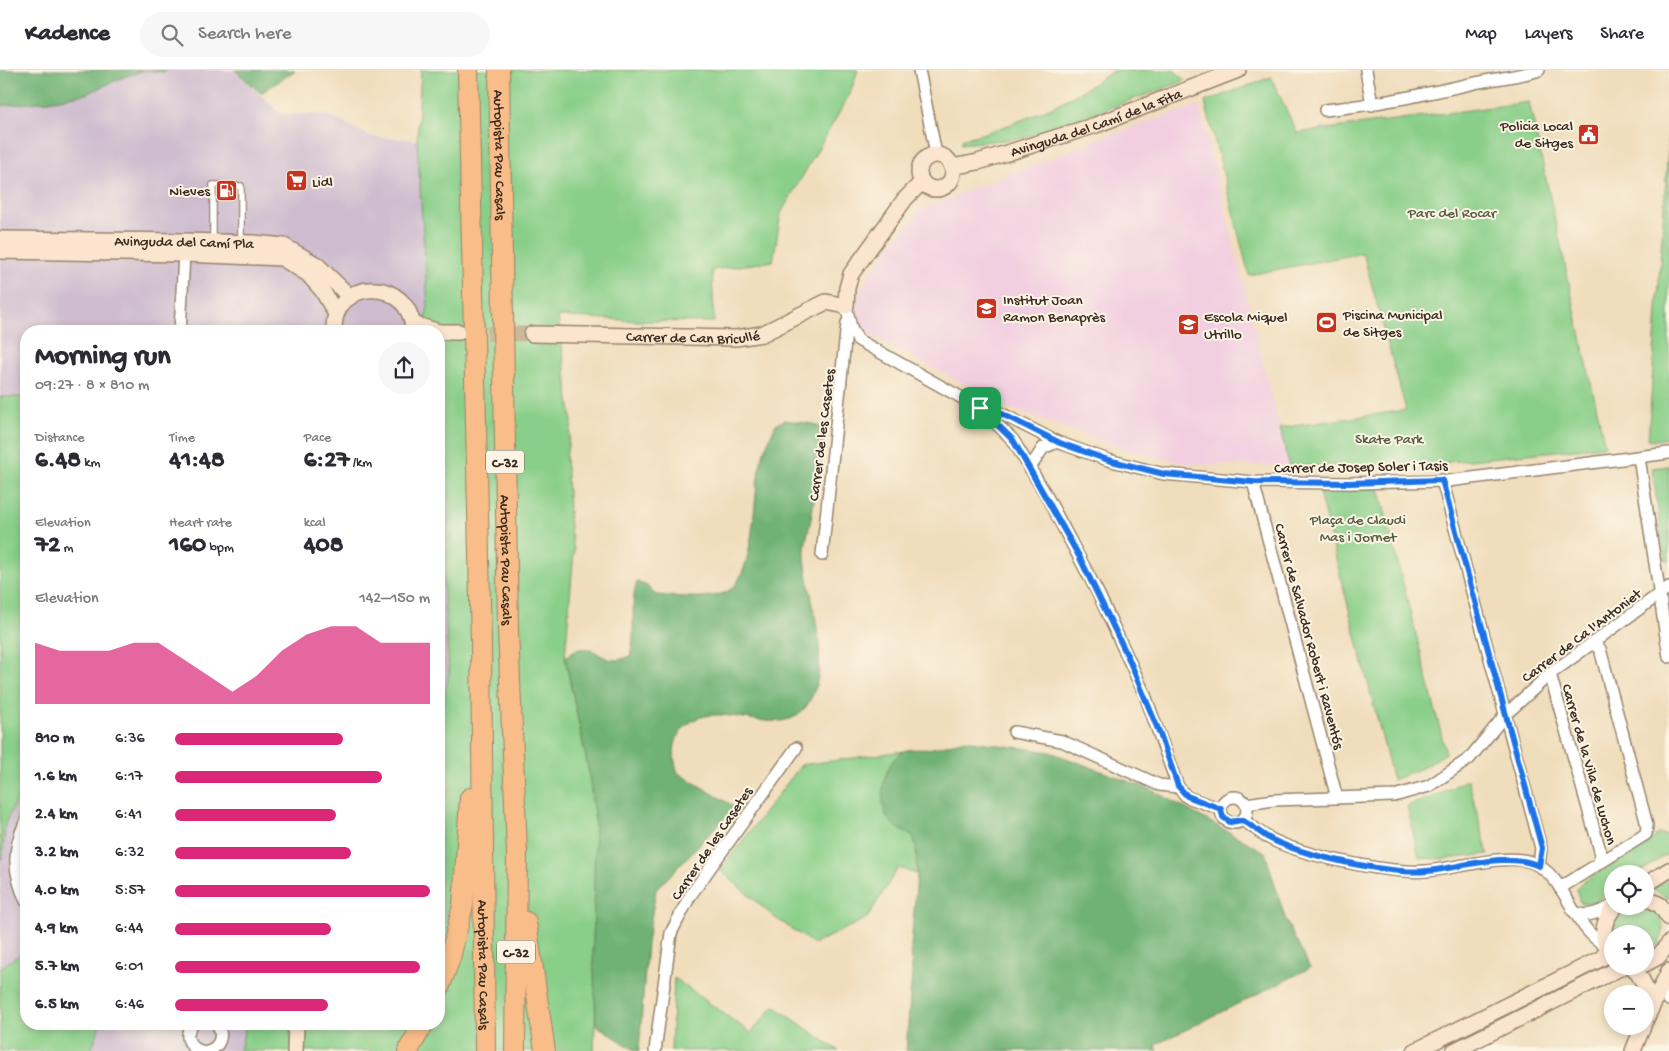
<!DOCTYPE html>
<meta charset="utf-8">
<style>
body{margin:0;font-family:"Gochi Hand",sans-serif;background:#f7f7f7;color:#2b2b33;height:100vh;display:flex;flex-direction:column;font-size:19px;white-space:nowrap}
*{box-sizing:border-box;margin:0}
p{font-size:16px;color:#7c7c81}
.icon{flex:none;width:28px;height:28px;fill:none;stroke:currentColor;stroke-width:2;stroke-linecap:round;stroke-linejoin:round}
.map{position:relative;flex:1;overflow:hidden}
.sheet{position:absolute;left:20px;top:255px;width:425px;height:705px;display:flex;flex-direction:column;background:#fff;border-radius:20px;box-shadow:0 2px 8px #0003}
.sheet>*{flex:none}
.controls{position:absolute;left:1604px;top:795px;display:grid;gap:10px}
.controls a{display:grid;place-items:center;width:50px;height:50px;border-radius:50%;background:#fff;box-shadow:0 2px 8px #0003;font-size:25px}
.pin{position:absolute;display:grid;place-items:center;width:42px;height:42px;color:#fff;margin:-21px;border-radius:10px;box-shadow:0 2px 8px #0006}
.round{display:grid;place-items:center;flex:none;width:52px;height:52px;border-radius:26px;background:#f7f7f7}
.headline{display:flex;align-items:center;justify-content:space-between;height:85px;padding:0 15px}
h1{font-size:28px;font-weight:700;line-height:38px}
.stats{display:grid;grid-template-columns:repeat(3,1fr);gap:8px;height:85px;padding:5px 15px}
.stats div{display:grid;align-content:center}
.stats b{font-size:25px;font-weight:700}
.stats small{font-size:14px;font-weight:400}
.stats p{font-size:14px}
.chart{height:140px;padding:10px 15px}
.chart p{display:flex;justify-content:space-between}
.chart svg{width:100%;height:90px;margin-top:5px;fill:#db2777;opacity:.7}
ul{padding:0 15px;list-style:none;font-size:16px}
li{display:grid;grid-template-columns:80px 60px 1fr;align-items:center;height:38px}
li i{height:12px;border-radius:6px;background:#db2777}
header{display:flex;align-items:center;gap:30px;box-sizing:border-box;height:70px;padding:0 25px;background:#fff;border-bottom:1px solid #e1e1e2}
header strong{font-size:24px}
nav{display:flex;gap:28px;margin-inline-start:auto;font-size:18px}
.search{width:350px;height:45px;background:#f7f7f7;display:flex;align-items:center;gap:12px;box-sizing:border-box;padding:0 18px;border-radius:28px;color:#7c7c81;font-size:19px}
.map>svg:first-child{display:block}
.built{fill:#f2cfe0}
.industrial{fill:#cfbdcf}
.green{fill:#8acf89;stroke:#627c54}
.forest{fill:#6fb275;stroke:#556e4a}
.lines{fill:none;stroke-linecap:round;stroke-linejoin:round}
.secondary-tunnel{stroke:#ccb99c;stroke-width:15;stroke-dasharray:15 8;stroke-linecap:butt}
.lane-casing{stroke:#96846d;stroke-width:8}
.street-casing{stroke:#96846d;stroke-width:14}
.secondary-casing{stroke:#96846d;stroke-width:18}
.highway-casing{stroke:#96846d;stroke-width:22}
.lane{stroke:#fff;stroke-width:5.5}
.street{stroke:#fff;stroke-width:11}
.secondary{stroke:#fce5cf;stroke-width:15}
.highway{stroke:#f8bd88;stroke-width:20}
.route-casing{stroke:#fff;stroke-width:10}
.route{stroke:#1a73e8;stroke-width:6}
.labels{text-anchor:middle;stroke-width:4;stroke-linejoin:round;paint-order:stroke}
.shield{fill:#fcf5e5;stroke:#75675a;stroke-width:1}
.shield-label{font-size:14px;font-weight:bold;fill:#3b2a1e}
.street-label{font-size:15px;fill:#3b2a1e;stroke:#fcf5e5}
.poi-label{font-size:15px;fill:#3b2a1e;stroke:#fcf5e5;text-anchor:start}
.park-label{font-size:15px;fill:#535c3e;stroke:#fcf5e5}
</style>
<header>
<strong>Kadence</strong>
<div class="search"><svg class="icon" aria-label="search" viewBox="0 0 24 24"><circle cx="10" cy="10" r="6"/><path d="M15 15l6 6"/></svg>Search here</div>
<nav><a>Map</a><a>Layers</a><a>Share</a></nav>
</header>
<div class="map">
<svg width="1669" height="981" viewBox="0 0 1669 981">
<rect width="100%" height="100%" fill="#fcf5e5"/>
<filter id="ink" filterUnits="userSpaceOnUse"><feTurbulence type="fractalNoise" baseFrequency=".02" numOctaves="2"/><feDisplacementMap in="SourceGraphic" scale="10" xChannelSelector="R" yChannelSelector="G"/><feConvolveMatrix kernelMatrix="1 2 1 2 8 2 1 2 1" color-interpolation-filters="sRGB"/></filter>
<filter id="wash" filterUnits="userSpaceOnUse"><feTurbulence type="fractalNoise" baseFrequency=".0096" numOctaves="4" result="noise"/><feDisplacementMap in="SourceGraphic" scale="20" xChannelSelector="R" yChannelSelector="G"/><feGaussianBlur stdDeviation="1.12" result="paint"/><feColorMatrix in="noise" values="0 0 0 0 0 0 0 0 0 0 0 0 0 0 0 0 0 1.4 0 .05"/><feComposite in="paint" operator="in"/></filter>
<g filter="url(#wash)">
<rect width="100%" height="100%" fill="#f0ddbc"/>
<!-- built -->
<path class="built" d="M1199 35 1289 396 1188 394 1132 381 1009 338 866 262 858 250 857 226 871 201 920 140 1109 65Z"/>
<!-- industrial -->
<g class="industrial">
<path d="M145 0H235L281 44 328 45 372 67 417 70 428 237 422 261H26V327H0V36L49 31 86 24 124 7Z"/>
<path d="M439 449 449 603 439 654Z"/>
<path d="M26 710V880L0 898V789L2 788 5 754Z"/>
<path d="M100 954H246L240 981H91Z"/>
</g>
<!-- green -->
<g class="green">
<path d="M421 0H858L850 24 781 143 773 191 712 200 714 252 639 251 558 246 572 352 566 387 570 459 574 480 565 587 588 698 595 752 593 883 596 924 594 981H240L246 954H439V654L449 603 439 449V261H422L428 237 417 70Z"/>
<path d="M1114 0H1174L1185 11 1024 68 961 74 963 69C1017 55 1068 33 1114 0Z"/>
<path d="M1271 7 1297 63 1529 32 1605 376 1421 395 1289 396 1280 358 1406 340 1363 183 1249 205 1205 32Z"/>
<path d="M1669 63V368L1648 371Z"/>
<path d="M0 327H26V710L5 754 2 789H0Z"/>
<path d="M1669 396V492L1665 489 1652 398Z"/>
<path d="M1379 418 1446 683 1422 698 1393 710 1319 423Z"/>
<path d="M904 681C887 695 885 713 883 734L901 760 913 766 916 776 917 804 898 798 867 848 814 874 774 847 720 800 801 695Z"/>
<path d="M1468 709 1488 784 1446 789 1419 788 1407 736 1440 724Z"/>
<path d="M1657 764 1669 765V783L1637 804H1612V820L1591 834 1580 832 1576 820 1580 814 1654 768Z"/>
<path d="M1669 809V829L1653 819Z"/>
<path d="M1645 835C1648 837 1653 838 1656 841 1669 854 1663 879 1645 884V864H1613C1612 853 1616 846 1623 838Z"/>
<path d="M26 880V954H100L91 981H0V898Z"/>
<path d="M674 908 751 963 774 936 839 981H671Z"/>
</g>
<!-- forest -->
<g class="forest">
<path d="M0 0H167L164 2 145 0 124 7 86 24 49 31 0 36Z"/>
<path d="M235 0H296L261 23Z"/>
<path d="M785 350 813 354 825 359C821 389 816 419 811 449 809 460 804 474 805 486 808 529 835 595 807 635 803 641 798 646 790 649 756 660 709 627 682 660 672 673 673 688 678 703L735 737 656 820 647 873 639 981H636L596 955 593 883 595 752 588 697 565 587C569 585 574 580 579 579 598 574 602 599 630 586 637 562 629 535 637 512L647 516 656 525C676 526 711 531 728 521 755 506 753 429 759 401 762 384 769 369 776 354Z"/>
<path d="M965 670 1050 682 1152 720 1265 782 1286 851 1310 898 1155 975 1158 981H906L912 901 911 876 917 804 916 776 913 766C903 761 891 756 886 745 878 726 884 691 904 681 910 678 920 680 927 679 940 677 953 673 965 670Z"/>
</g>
</g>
<g filter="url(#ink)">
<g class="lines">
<!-- secondary-tunnel -->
<path class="secondary-tunnel" d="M464 263 532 264"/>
<defs>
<g id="lane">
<path d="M235 116H241V172"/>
<path d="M213 171V115H219"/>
</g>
<g id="street">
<path d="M919 0 935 79 934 85"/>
<path d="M1366 0 1372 35"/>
<path d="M1325 40C1376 35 1425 24 1475 13 1497 8 1518 7 1539 0"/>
<path d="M846 236 851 257 858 270 980 338 1013 370 1045 423 1098 523 1145 625 1178 717 1187 727 1221 739"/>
<path d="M180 261 184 184"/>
<path d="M980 338 998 342 1057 372 1108 390 1164 404 1253 412 1349 413 1448 411 1669 383"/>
<path d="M1639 387 1669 587"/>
<path d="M1030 398 1043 378 1057 372"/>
<path d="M1442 410 1541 778 1539 796"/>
<path d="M1253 412 1337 728"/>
<path d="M822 485 847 253"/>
<path d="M1550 604 1601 784 1599 792"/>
<path d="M1014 662 1062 671 1159 715 1178 717"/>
<circle cx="1234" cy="740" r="13"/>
<path d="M1246 734 1274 730 1394 726 1429 716 1469 689 1506 644 1550 604 1669 517"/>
<path d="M1243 750C1251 755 1259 762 1267 767 1298 785 1390 804 1426 801 1454 799 1506 783 1531 792 1567 805 1570 856 1605 875"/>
<path d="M26 751C12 779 13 802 26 831"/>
<path d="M1560 818 1646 764 1647 755 1600 579 1592 573"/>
<path d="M1572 840C1584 850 1600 842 1612 836"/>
<path d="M1660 919 1669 930"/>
<path d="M192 954C184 965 188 977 201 981"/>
<path d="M207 981C220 978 224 965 217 954"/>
<path d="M655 981 671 863 690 826 796 678"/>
</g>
<g id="secondary">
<circle cx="936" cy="102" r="17"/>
<path id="s1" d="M952 97 978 92 1096 55 1238 0"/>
<path id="s2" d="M0 169 185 171 253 173 284 176 317 195 350 227"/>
<path d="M0 181 184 184 282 188 308 204 322 220 336 244"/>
<path d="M413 254 436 261"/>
<path d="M334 261C332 207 411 205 413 261"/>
<path d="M439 262H459"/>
<path id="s3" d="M532 264 736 268 762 264 826 232 846 236 847 218 851 204 905 129 922 112"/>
<path d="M1645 815 1669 800"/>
<path d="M1645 827 1660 835 1669 848"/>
<path d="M1612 885C1599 870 1602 850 1616 836"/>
<path d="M1645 894 1658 887 1669 873"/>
<path d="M1633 897C1644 910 1650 925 1648 941"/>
<path d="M1645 951 1669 901"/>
<path d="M295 981 296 954"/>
<path d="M1415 981 1602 888 1608 879"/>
<path d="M1454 981 1624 896"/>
<path d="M1633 981 1643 956"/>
</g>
<g id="highway">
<path id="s4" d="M468 0 481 574 485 981"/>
<path id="s5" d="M499 0 508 560 517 783 515 981"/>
<path d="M526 852 545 981"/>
<path d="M439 918 450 888 463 835 470 728"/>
<path d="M408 981 423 954"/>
</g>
</defs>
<!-- lane casing -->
<use href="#lane" class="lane-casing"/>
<!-- street casing -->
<use href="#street" class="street-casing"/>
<!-- secondary casing -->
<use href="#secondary" class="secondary-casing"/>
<!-- highway casing -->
<use href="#highway" class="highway-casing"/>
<!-- lane -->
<use href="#lane" class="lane"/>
<!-- street -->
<use href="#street" class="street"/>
<!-- secondary -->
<use href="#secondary" class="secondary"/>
<!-- highway -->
<use href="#highway" class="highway"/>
</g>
</g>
<g class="lines" filter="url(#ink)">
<defs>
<path id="route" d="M980 338 998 342 1060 373 1108 390 1164 404 1253 412 1349 413 1442 410 1542 778 1539 796C1508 781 1460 798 1427 801 1392 805 1298 785 1267 767 1259 762 1251 755 1242 750L1230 752 1223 747 1221 739 1187 726 1178 716 1160 664 1128 587 1079 486 1013 370Z"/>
</defs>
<!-- route casing -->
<use href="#route" class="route-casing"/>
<!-- route -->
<use href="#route" class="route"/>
</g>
<!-- icons -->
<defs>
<symbol id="civic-square" viewBox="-11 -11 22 22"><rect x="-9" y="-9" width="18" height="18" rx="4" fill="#c8321e" stroke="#fcf5e5"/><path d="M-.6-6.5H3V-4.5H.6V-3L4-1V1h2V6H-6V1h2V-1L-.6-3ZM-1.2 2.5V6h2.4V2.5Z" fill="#fff"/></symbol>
<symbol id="supermarket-square" viewBox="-11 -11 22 22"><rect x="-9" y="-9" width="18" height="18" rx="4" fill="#c8321e" stroke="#fcf5e5"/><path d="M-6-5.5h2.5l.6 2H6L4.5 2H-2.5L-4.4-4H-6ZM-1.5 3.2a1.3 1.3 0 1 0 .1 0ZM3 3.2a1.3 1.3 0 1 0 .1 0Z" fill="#fff"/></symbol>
<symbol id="fuel-square" viewBox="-11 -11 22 22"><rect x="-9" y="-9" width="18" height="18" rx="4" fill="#c8321e" stroke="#fcf5e5"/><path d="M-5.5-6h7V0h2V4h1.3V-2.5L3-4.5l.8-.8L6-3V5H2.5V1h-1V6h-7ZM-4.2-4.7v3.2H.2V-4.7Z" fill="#fff"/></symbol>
<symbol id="school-square" viewBox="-11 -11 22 22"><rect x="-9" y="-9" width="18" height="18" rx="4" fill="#c8321e" stroke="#fcf5e5"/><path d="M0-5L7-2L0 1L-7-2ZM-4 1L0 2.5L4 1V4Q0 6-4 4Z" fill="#fff"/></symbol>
<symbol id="stadium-square" viewBox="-11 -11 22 22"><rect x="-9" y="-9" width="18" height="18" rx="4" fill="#c8321e" stroke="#fcf5e5"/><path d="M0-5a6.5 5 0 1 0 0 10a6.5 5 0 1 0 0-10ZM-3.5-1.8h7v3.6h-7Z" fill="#fff"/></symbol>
</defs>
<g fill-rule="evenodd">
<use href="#civic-square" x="1576" y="52" width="25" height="25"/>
<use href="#supermarket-square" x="284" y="98" width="25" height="25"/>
<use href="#fuel-square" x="214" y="108" width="25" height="25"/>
<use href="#school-square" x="974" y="226" width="25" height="25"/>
<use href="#stadium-square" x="1314" y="240" width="25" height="25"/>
<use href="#school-square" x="1176" y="242" width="25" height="25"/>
</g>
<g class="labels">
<!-- shield labels -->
<g class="shield">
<rect x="486" y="380.5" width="38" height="23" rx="4"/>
<rect x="497" y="870.5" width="38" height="23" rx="4"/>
</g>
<g class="shield-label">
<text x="505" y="397">C-32</text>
<text x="516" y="887">C-32</text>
</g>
<!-- street labels -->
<g class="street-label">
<text dy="5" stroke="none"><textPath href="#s1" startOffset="151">Avinguda del Camí de la Fita</textPath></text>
<text dy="5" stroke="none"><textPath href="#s5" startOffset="85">Autopista Pau Casals</textPath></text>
<text dy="5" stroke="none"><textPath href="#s2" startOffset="184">Avinguda del Camí Pla</textPath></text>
<text dy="5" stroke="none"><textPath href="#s3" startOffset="161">Carrer de Can Bricullé</textPath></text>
<text transform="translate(821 365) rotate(-83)" y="5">Carrer de les Casetes</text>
<text transform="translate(1361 396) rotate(-1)" y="5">Carrer de Josep Soler i Tasis</text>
<text dy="5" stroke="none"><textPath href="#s5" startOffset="490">Autopista Pau Casals</textPath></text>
<text transform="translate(1581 565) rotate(-37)" y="5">Carrer de Ca l'Antoniet</text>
<text transform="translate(1310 566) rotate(75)" y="5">Carrer de Salvador Robert i Raventós</text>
<text transform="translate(1590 694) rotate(74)" y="5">Carrer de la Vila de Luchon</text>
<text transform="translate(711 773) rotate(-56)" y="5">Carrer de les Casetes</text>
<text dy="5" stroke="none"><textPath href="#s4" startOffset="895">Autopista Pau Casals</textPath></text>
</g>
<!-- poi labels -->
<g class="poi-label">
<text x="1573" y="60" text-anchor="end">Policia Local<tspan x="1573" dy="17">de Sitges</tspan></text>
<text x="312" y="116">Lidl</text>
<text x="210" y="125" text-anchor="end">Nieves</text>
<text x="1003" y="234">Institut Joan<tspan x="1003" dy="17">Ramon Benaprès</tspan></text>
<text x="1343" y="249">Piscina Municipal<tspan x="1343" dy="17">de Sitges</tspan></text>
<text x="1204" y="251">Escola Miquel<tspan x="1204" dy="17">Utrillo</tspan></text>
</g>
<!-- park labels -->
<g class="park-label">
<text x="1452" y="147">Parc del Rocar</text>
<text x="1389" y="373">Skate Park</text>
<text x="1358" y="454">Plaça de Claudi<tspan x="1358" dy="17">Mas i Jornet</tspan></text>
</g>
</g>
</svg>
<div class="controls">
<a><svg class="icon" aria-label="locate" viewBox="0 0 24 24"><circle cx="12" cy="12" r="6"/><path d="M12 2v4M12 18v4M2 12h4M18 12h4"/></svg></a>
<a>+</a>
<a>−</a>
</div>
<div class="pin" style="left:980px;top:338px;background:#1e9e55"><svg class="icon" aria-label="arrive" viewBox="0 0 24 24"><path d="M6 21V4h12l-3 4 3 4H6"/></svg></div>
<section class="sheet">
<div class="headline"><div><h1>Morning run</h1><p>09:27 · 8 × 810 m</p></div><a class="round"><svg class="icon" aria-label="share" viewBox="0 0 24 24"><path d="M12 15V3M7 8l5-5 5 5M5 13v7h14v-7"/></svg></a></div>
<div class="stats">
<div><p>Distance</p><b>6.48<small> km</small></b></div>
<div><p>Time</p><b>41:48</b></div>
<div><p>Pace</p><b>6:27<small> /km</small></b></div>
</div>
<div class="stats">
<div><p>Elevation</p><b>72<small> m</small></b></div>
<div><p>Heart rate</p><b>160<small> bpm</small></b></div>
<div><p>kcal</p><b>408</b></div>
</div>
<div class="chart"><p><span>Elevation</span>142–150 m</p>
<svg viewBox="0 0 160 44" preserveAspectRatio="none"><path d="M0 44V14L10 18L20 18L30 18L40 14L50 14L60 22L70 30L80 38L90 30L100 18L110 10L120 6L130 6L140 14L150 14L160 14V44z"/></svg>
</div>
<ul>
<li><b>810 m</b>6:36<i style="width:66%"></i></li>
<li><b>1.6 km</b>6:17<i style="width:81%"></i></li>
<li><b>2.4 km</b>6:41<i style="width:63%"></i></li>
<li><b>3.2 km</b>6:32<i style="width:69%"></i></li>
<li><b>4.0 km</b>5:57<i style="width:100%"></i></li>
<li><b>4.9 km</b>6:44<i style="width:61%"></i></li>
<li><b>5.7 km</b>6:01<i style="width:96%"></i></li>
<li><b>6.5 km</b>6:46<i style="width:60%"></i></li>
</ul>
</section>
</div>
